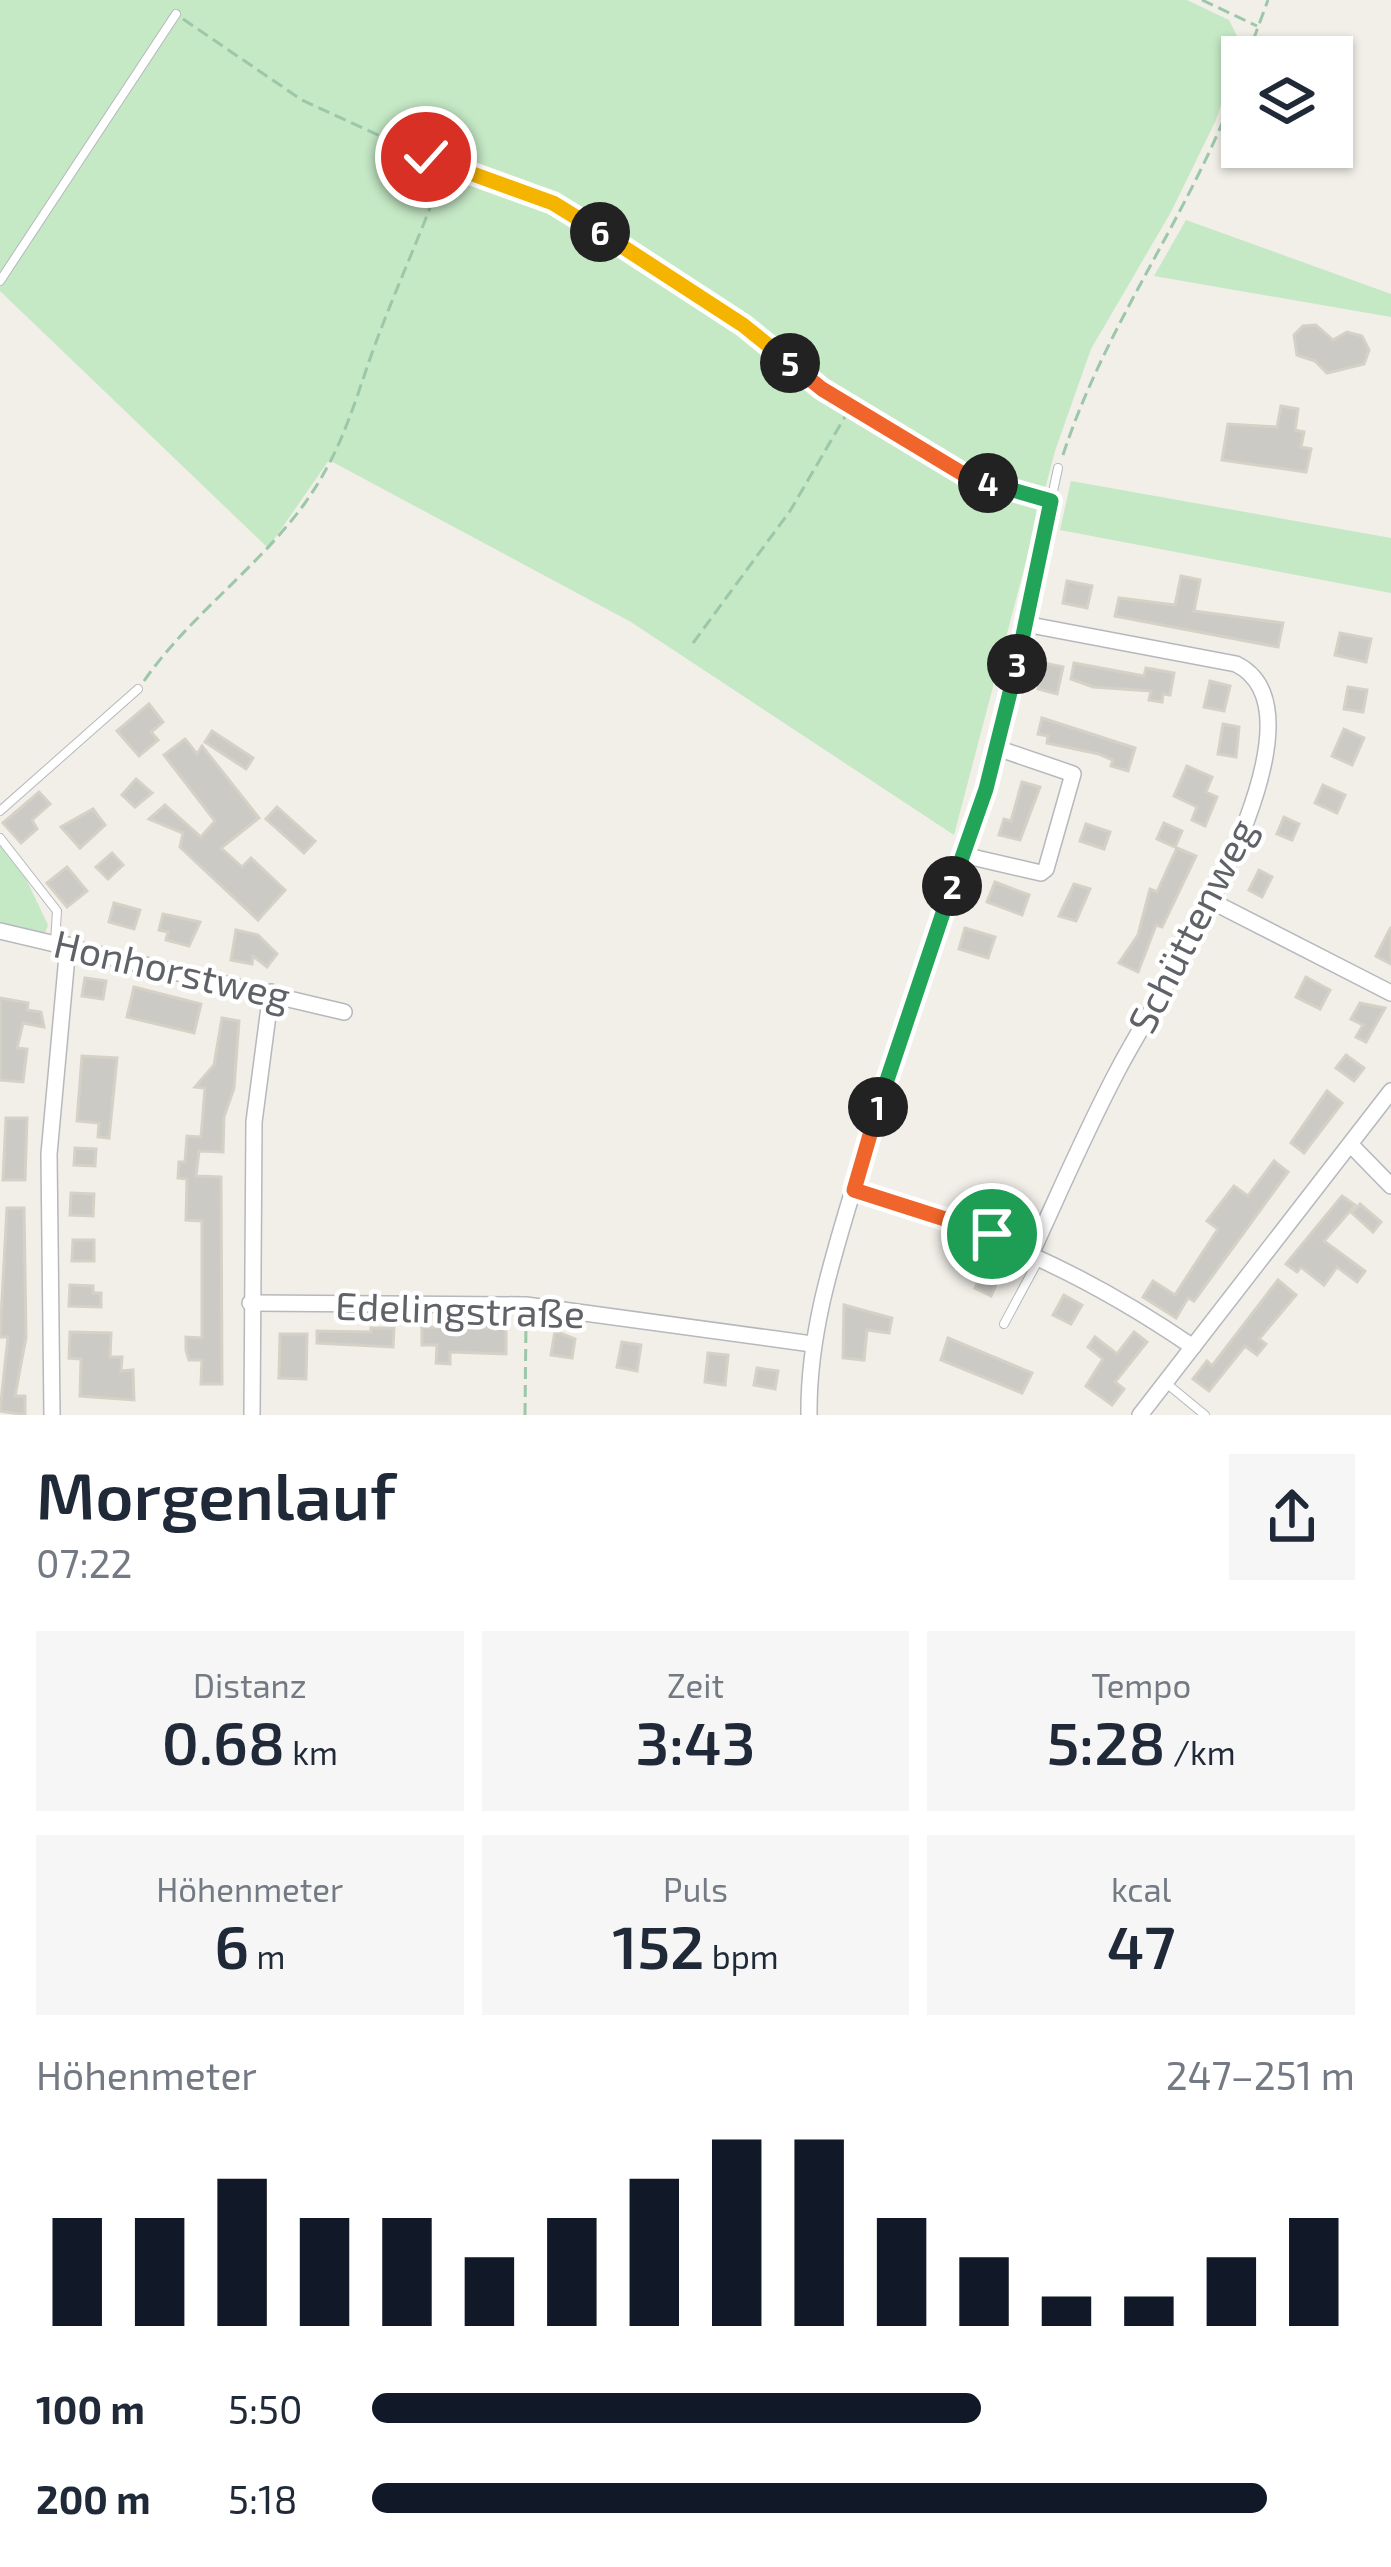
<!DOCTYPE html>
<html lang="de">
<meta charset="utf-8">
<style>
body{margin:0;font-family:"Exo 2",sans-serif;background:#f6f6f7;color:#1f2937;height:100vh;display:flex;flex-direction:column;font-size:45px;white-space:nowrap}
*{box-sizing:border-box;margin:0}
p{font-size:39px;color:#747a83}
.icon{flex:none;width:66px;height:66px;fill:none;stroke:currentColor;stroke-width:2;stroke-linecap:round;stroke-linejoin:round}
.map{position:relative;height:1415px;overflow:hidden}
.details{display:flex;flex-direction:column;background:#fff;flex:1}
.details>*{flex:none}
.buttons{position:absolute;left:1221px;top:36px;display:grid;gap:24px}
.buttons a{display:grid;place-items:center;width:132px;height:132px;border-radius:0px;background:#fff;box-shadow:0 3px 9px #0004;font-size:60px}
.pin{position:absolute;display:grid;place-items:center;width:102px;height:102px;color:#fff;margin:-51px;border:6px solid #fff;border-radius:50%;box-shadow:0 3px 12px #0007}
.km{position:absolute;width:60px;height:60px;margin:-30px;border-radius:50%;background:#222;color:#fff;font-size:33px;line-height:60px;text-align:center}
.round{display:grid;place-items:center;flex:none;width:126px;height:126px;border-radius:0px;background:#f6f6f7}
.overview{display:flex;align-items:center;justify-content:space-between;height:204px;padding:0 36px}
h1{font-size:66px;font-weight:600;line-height:90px}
.stats{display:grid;grid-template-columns:repeat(3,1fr);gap:18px;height:204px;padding:12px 36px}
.stats div{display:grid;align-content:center;border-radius:0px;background:#f6f6f7;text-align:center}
.stats b{font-size:60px;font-weight:600}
.stats small{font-size:33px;font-weight:400}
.stats p{font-size:33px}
.chart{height:336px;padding:24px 36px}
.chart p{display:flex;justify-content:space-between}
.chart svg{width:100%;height:216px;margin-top:12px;stroke:#111827;stroke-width:6}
ul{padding:0 36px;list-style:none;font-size:39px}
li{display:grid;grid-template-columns:192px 144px 1fr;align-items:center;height:90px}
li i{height:30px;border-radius:15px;background:#111827}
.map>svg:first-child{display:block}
.green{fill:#c5e8c5}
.building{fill:#cccac5;stroke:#d6d1c6;stroke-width:3}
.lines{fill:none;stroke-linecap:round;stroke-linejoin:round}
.service-casing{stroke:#b5b8bc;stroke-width:10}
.minor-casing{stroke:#b5b8bc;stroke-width:18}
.path{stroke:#9cc7a9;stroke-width:3;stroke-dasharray:12 6;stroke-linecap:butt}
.service{stroke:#fff;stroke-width:8}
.minor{stroke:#fff;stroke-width:15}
.split-1-casing{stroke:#fff;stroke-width:24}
.split-2-casing{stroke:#fff;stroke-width:24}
.split-3-casing{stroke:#fff;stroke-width:24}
.split-4-casing{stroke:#fff;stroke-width:24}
.split-5-casing{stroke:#fff;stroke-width:24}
.split-6-casing{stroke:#fff;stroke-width:24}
.split-7-casing{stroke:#fff;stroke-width:24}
.split-1{stroke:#f0652b;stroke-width:15}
.split-2{stroke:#22a559;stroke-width:15}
.split-3{stroke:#22a559;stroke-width:15}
.split-4{stroke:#22a559;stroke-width:15}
.split-5{stroke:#f0652b;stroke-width:15}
.split-6{stroke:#f5b400;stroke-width:15}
.split-7{stroke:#f5b400;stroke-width:15}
.labels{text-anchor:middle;stroke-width:9;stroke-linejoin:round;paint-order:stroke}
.street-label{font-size:39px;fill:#5f6368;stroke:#fff}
</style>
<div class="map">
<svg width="1391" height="1415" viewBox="0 0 1391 1415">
<rect width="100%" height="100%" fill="#f1efe8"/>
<!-- green -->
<g class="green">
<path d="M0 0H1187L1229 20 1241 44 1216 120 1171 212 1091 349 1055 451 954 835 631 622 329 460 268 548 0 291Z"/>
<path d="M1186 220 1391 294V317L1154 276Z"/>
<path d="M1071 481 1391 538V593L1060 530Z"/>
<path d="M0 846 26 879 48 925 45 933 0 923Z"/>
</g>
<!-- building -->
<g class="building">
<path d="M1316 325 1333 340 1347 332 1362 336 1369 350 1364 364 1327 373 1315 361 1297 355 1294 335 1303 326Z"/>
<path d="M1281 406 1298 409 1295 430 1304 432 1301 447 1311 449 1306 472 1222 460 1228 424 1277 427Z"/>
<path d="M1181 576 1200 580 1194 611 1283 623 1278 647 1115 616 1119 598 1175 605Z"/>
<path d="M1067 581 1092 586 1087 608 1063 603Z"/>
<path d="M1340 633 1371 639 1366 662 1335 655Z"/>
<path d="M1044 663 1063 667 1057 694 1038 689Z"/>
<path d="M1074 663 1144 676 1146 668 1174 673 1170 695 1163 694 1162 702 1149 700 1151 691 1093 687 1071 679Z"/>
<path d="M1210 681 1230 686 1224 711 1204 707Z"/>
<path d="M1348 687 1367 690 1363 712 1344 709Z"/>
<path d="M149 704 163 722 151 732 158 740 139 756 117 731Z"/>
<path d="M1042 718 1135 748 1128 771 1111 766 1113 760 1099 754 1047 743 1048 736 1038 734Z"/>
<path d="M1223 724 1239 727 1236 757 1218 754Z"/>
<path d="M1344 729 1364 738 1352 765 1332 756Z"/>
<path d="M212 731 253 758 246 769 205 742Z"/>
<path d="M185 739 197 754 202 746 259 818 221 848 242 867 251 858 285 890 258 920 180 847 183 833 149 819 165 805 201 837 215 821 164 755Z"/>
<path d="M1187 766 1212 777 1206 792 1217 797 1205 826 1192 820 1197 807 1174 796Z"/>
<path d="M136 779 152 793 135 807 122 795Z"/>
<path d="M1022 782 1040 787 1020 840 999 835 1004 819 1011 821Z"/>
<path d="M1323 785 1345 795 1337 813 1315 803Z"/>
<path d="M39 792 50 804 32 820 37 829 21 843 3 823Z"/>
<path d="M277 807 315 841 304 853 266 819Z"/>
<path d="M93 809 105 825 80 848 61 827Z"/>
<path d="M1284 817 1299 824 1292 840 1277 834Z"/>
<path d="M1164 823 1182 831 1175 847 1157 839Z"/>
<path d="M1086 824 1110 832 1104 849 1080 841Z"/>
<path d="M1177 848 1196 856 1162 927 1156 925 1138 972 1119 963 1138 935 1150 889 1157 892Z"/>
<path d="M112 853 123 865 108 879 96 867Z"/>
<path d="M67 867 87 891 67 907 47 883Z"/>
<path d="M1259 870 1272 877 1262 897 1249 890Z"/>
<path d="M995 882 1029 895 1022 915 987 902Z"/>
<path d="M1074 884 1090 889 1076 921 1059 916Z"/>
<path d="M114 903 140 910 134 929 109 922Z"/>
<path d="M163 914 200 922 189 946 166 940 168 932 159 930Z"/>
<path d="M1391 927V964L1376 956Z"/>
<path d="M965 928 995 937 988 958 959 949Z"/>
<path d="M236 930 258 935 277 954 267 967 253 956 252 964 231 960Z"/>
<path d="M1306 977 1330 990 1320 1009 1296 997Z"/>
<path d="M85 978 106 981 103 999 82 996Z"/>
<path d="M134 987 201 1004 194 1033 127 1017Z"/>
<path d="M0 998 28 1003 27 1010 41 1012 44 1027 23 1023 17 1048 27 1049 23 1082 0 1080Z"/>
<path d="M1360 1003 1385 1008 1366 1042 1356 1037 1363 1025 1351 1019Z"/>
<path d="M222 1018 239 1021 234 1088 224 1117 223 1152 199 1151 196 1176 221 1177 222 1384H201L202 1360H189L186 1350V1337L202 1338V1221L186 1220 187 1179 178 1178 179 1162H185L187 1136 201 1137 205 1088 195 1087 214 1065Z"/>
<path d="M1346 1055 1364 1068 1354 1081 1336 1068Z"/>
<path d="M82 1056 117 1058 109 1138 98 1137 99 1123 77 1121Z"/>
<path d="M1327 1091 1342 1103 1304 1153 1291 1143Z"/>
<path d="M6 1118H27L25 1180H3Z"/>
<path d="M75 1148 96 1149 95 1166 74 1165Z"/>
<path d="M1274 1161 1288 1172 1194 1301 1188 1298 1176 1318 1143 1297 1153 1281 1175 1295 1218 1229 1207 1221 1234 1186 1248 1196Z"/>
<path d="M71 1193 94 1194 93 1216 70 1215Z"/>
<path d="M1342 1196 1355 1205 1324 1241 1365 1271 1357 1282 1337 1267 1324 1285 1301 1267 1297 1272 1286 1264Z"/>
<path d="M1360 1204 1381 1222 1373 1232 1352 1213Z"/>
<path d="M7 1208H24L26 1337 15 1396H25V1415L0 1411 8 1337H0Z"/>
<path d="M73 1240H94V1261H72Z"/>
<path d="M984 1268 1000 1275 991 1296 975 1288Z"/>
<path d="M1278 1280 1296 1295 1259 1339 1266 1344 1257 1355 1245 1346 1209 1391 1193 1379 1207 1361 1212 1366Z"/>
<path d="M70 1285 93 1286V1293H101V1307L69 1306Z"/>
<path d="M1064 1295 1082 1305 1071 1324 1053 1315Z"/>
<path d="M844 1305 892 1318 889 1333 867 1330 864 1360 843 1358Z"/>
<path d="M422 1327 506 1328V1354L450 1352V1364L436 1363 437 1345H422Z"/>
<path d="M371 1328H394L393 1347 317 1343V1331L371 1332Z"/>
<path d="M555 1331 575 1339 572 1358 551 1355Z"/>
<path d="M70 1332 111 1333 110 1357H122L121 1371 133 1370 134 1400 80 1396 81 1359 69 1358Z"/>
<path d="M1134 1332 1147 1342 1115 1382 1124 1389 1112 1405 1086 1386 1103 1359 1088 1347 1095 1337 1117 1354Z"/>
<path d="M280 1334H307L306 1379 279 1378Z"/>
<path d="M948 1338 1032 1373 1022 1393 941 1360Z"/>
<path d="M622 1342 641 1345 637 1371 617 1367Z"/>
<path d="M708 1353 728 1355 725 1385 705 1382Z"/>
<path d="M757 1368 778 1371 775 1389 754 1385Z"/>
</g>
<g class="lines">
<defs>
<g id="service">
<path d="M0 281 176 14"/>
<path d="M1025 624 1058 468"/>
<path d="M0 811 138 689"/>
<path d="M0 838 57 911 55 942"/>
<path d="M1004 1324 1040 1257"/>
<path d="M1166 1383 1205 1415"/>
</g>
<g id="minor">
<path d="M963 855 1041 873 1046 869 1073 774 997 748"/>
<path d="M1209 900 1391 993"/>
<path d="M0 931 344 1012"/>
<path d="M1352 1146 1391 1186"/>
<path d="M854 1190C989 1234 1073 1265 1193 1347"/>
<path d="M250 1303 526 1305 812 1344"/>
<path d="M52 1415 49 1154 68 945"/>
<path d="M252 1415 254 1122 271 992"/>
<path d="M809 1415C808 1325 838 1242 863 1157 917 979 988 807 1025 624L1236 664C1342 716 1154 1000 1119 1068 1087 1128 1060 1191 1032 1252"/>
<path d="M1140 1415 1391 1091"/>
</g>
</defs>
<!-- service casing -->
<use href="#service" class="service-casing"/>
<!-- minor casing -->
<use href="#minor" class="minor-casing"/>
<!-- path -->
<g class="path">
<path d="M1202 0 1257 26"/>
<path d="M183 19 302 100 426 157 553 204 743 325 822 389 968 477 1038 498"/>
<path d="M1247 57 1268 0"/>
<path d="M1063 455C1108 317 1195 209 1242 72"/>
<path d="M693 643 790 511 850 408"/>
<path d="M144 681C189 616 258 568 305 503 341 452 352 410 372 353 395 289 424 229 446 164"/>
<path d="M525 1415 526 1321"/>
</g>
<!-- service -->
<use href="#service" class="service"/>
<!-- minor -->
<use href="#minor" class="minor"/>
</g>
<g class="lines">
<defs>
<path id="split-1" d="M878 1107 854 1190 992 1234"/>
<path id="split-2" d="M878 1107 952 886"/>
<path id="split-3" d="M952 886 986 789 1017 664"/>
<path id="split-4" d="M988 483 1051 501 1017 664"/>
<path id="split-5" d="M790 363 822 389 968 477 988 483"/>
<path id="split-6" d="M600 232 743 325 790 363"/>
<path id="split-7" d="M426 157 553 203 600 232"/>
</defs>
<!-- split-1 casing -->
<use href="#split-1" class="split-1-casing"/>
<!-- split-2 casing -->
<use href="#split-2" class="split-2-casing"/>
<!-- split-3 casing -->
<use href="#split-3" class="split-3-casing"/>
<!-- split-4 casing -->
<use href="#split-4" class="split-4-casing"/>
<!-- split-5 casing -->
<use href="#split-5" class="split-5-casing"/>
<!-- split-6 casing -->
<use href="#split-6" class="split-6-casing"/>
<!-- split-7 casing -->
<use href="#split-7" class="split-7-casing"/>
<!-- split-1 -->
<use href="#split-1" class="split-1"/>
<!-- split-2 -->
<use href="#split-2" class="split-2"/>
<!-- split-3 -->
<use href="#split-3" class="split-3"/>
<!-- split-4 -->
<use href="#split-4" class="split-4"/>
<!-- split-5 -->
<use href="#split-5" class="split-5"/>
<!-- split-6 -->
<use href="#split-6" class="split-6"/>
<!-- split-7 -->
<use href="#split-7" class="split-7"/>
</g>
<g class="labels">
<!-- street labels -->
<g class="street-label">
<text transform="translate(1192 926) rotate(-63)" y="14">Schüttenweg</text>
<text transform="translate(172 970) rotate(13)" y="14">Honhorstweg</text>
<text transform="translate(460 1310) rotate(2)" y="14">Edelingstraße</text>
</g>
</g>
</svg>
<div class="buttons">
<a><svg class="icon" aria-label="layers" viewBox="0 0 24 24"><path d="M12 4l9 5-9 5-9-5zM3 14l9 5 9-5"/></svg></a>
</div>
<div class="pin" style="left:992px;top:1234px;background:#1e9e55"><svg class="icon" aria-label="arrive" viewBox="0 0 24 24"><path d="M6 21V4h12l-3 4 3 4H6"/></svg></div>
<div class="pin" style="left:426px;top:157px;background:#d93025"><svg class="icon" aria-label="check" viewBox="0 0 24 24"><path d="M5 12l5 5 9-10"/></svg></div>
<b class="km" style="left:878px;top:1107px">1</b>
<b class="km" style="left:952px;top:886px">2</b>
<b class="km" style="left:1017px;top:664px">3</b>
<b class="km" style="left:988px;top:483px">4</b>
<b class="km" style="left:790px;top:363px">5</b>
<b class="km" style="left:600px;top:232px">6</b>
</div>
<section class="details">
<div class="overview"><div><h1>Morgenlauf</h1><p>07:22</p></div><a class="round"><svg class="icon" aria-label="share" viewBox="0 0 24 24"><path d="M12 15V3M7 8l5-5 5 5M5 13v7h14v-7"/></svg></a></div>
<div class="stats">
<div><p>Distanz</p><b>0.68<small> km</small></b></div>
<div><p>Zeit</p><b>3:43</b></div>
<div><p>Tempo</p><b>5:28<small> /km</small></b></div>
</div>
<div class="stats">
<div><p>Höhenmeter</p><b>6<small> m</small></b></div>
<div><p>Puls</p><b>152<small> bpm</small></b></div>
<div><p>kcal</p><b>47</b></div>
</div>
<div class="chart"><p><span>Höhenmeter</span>247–251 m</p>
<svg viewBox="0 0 160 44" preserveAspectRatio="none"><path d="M5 44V22M15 44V22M25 44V14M35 44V22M45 44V22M55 44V30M65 44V22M75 44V14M85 44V6M95 44V6M105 44V22M115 44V30M125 44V38M135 44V38M145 44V30M155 44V22"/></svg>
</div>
<ul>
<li><b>100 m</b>5:50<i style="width:62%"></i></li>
<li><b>200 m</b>5:18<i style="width:91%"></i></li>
</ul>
</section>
